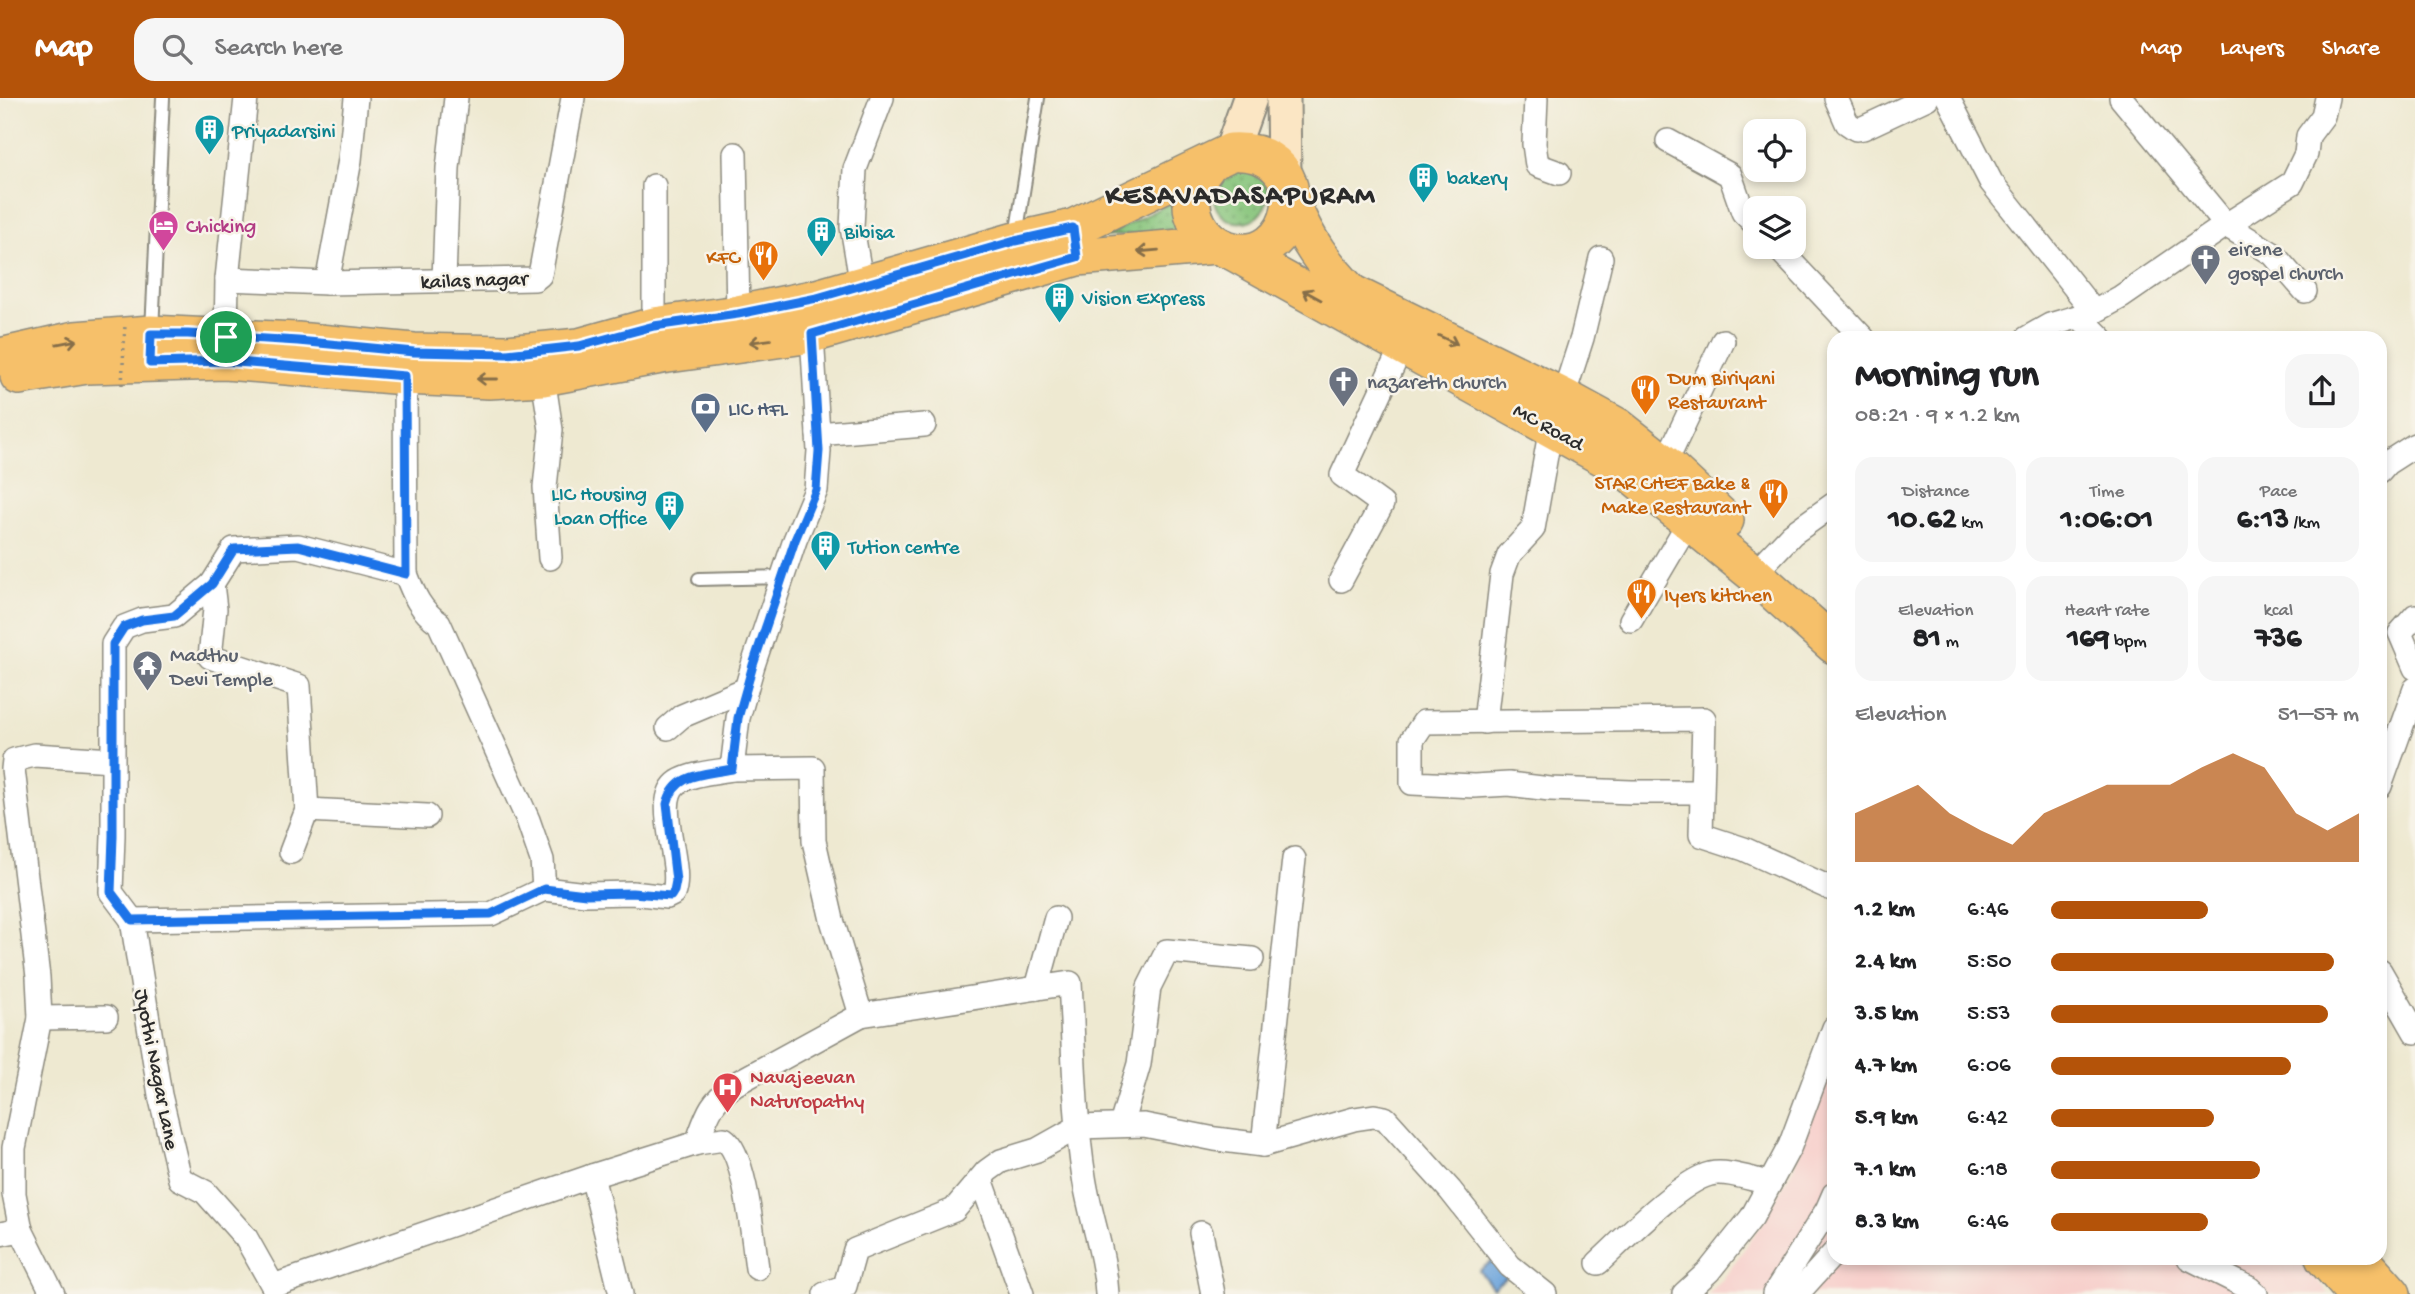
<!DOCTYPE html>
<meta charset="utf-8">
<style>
body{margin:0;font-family:"Gochi Hand",sans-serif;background:#f6f6f6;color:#202124;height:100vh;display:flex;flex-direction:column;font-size:26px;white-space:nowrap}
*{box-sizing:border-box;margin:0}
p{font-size:23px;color:#757577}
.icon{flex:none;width:38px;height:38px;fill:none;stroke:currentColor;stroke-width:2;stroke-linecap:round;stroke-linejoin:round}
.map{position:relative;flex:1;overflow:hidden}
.sheet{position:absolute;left:1827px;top:233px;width:560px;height:934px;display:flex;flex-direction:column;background:#fff;border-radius:21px;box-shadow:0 4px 10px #0003}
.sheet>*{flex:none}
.tools{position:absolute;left:1743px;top:21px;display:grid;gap:14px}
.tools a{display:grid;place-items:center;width:63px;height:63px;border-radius:14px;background:#fff;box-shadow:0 4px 10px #0003;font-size:35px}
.pin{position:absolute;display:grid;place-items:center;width:60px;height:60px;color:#fff;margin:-30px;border:4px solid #fff;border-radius:50%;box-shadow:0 2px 7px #0007}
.round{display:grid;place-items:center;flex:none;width:74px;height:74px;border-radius:21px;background:#f6f6f6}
.overview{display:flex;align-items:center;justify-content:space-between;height:119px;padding:0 28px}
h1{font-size:38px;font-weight:800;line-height:52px}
.figures{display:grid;grid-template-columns:repeat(3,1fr);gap:10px;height:119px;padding:7px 28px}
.figures div{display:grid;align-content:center;border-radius:18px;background:#f6f6f6;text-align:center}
.figures b{font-size:30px;font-weight:800}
.figures small{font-size:19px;font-weight:400}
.figures p{font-size:19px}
.chart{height:196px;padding:14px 28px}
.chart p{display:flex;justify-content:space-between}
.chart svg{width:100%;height:126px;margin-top:7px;fill:#b45309;opacity:.7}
ul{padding:0 28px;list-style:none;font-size:23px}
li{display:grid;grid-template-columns:112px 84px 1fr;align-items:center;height:52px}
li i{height:18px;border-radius:9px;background:#b45309}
header{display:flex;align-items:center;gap:42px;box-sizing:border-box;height:98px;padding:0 35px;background:#b45309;color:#fff}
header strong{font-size:33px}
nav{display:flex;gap:38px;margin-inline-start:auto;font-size:24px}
.search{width:490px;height:63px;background:#f6f6f6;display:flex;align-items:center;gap:18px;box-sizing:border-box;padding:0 24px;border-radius:21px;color:#757577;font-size:26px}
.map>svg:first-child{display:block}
.built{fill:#f7d0cc}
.grass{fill:url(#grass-dots);stroke:#597854;stroke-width:2}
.water{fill:#6da4db;stroke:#4c6883;stroke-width:2}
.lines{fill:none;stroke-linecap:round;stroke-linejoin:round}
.lane-casing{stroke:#8c8a7e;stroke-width:16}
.street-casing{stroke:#8c8a7e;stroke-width:26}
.secondary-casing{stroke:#8c8a7e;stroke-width:37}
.primary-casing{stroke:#8c8a7e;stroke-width:40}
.lane{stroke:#fff;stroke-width:12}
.street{stroke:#fff;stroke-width:23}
.secondary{stroke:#fbe6c4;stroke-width:33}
.primary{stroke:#f6c06b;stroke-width:37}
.path-bridge{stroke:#8c8a7e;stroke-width:3.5;stroke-dasharray:2 5;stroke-linecap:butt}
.oneway{stroke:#866e48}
.route-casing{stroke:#fff;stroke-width:14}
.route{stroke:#1a73e8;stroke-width:9}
.labels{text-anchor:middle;stroke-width:5;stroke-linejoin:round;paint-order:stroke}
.culture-label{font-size:21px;fill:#0d838f;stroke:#f7f3e8;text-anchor:start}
.hotel-label{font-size:21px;fill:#b23c85;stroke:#f7f3e8;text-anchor:start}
.worship-label{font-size:21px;fill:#5b616d;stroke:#f7f3e8;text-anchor:start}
.food-label{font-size:21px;fill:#c56008;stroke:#f7f3e8;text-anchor:end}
.street-label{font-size:21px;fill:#2b2b2b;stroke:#f7f3e8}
.service-label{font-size:21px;fill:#4e5e75;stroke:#f7f3e8;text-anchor:start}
.health-label{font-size:21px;fill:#be3a42;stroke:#f7f3e8;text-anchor:start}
.district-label{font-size:28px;font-weight:bold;letter-spacing:2px;fill:#2b2b2b;stroke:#f7f3e8}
</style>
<header>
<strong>Map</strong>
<div class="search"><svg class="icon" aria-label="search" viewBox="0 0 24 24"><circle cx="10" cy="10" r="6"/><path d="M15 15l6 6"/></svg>Search here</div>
<nav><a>Map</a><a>Layers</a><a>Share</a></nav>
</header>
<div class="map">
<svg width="2415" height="1196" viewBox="0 0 2415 1196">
<defs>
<pattern id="grass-dots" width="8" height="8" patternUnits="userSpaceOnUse" patternTransform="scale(1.75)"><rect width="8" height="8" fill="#87c57c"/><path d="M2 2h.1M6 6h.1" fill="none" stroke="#6fa066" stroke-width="1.8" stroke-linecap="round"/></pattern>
</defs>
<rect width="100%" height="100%" fill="#f7f3e8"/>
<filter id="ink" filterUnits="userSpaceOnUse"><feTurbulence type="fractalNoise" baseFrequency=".0143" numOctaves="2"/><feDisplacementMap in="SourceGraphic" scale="14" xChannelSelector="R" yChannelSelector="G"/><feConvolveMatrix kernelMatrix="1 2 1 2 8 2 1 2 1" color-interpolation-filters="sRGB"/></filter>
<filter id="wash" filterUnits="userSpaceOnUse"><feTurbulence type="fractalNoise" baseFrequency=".00686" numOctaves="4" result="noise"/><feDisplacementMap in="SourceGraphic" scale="28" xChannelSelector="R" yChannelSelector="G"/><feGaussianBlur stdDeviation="1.57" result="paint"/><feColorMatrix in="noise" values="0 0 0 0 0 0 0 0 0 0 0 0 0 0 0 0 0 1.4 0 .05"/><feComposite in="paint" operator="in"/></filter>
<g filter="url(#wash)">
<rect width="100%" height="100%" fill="#eee9d1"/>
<!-- built -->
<path class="built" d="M1834 959V1160H2298L2329 1196H1708L1723 1181 1764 1123 1794 1068Z"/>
<!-- grass -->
<g class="grass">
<path d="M1240 66 1266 80C1281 139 1200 139 1215 81Z"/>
<path d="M1175 102 1183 131 1104 139Z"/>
</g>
<!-- water -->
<path class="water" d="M1496 1160 1509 1177 1493 1190 1479 1173Z"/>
</g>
<g filter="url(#ink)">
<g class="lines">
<defs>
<g id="lane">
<path d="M1016 138 1038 0"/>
<path d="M152 233 163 0"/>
<path d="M699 481 783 479"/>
</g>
<g id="street">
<path d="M1536 0 1534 46 1537 67 1559 75"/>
<path d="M1836 0 1847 25 1856 31 1863 30 1927 0"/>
<path d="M1948 0 1991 84 2094 214"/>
<path d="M2121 0 2226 127 2273 156 2305 193"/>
<path d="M1668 43 1730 77 1743 114 1755 126"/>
<path d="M735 56 738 216"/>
<path d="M1777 149 1863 240"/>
<path d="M227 181 327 185 535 181 540 177 573 0"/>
<path d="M444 182 448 70 456 0"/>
<path d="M327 185 350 62 356 0"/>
<path d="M862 188 852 129 855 71 882 0"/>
<path d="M2081 220 2101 240"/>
<path d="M654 228V88"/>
<path d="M226 239 227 181 246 0"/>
<path d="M2027 240 2050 227 2094 214 2121 199 2220 131 2292 85 2306 56 2308 38 2323 18 2327 0"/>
<path d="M405 278 406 476 298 448 234 451 212 486 174 518 142 522 124 529 113 546V738L111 794 132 822 160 997 180 1081 205 1094 246 1140 273 1188 592 1078 697 1045C708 1015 709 1006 735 986L861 917 832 822 814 743 813 670 732 671 738 620 753 567 795 442 816 392 819 353 812 236"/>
<path d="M543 279 551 332 545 389 550 460"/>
<path d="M1563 299 1582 240 1601 160"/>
<path d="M818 336 924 327"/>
<path d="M1665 366 1723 243"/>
<path d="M2380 373 2387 365 2415 347"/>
<path d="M406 476C414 497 420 512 439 525L528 722 542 762 544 791"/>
<path d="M1754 476 1792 436 1834 406"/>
<path d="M1341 482 1382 406 1342 377 1403 246"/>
<path d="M212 486 215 511 210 559 299 588 307 712 291 754"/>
<path d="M2415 518 2400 535 2415 570"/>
<path d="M1631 522 1690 422"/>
<path d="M1485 624 1502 476 1509 457 1533 431 1551 329"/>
<path d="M668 630 682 618 746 591"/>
<path d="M2380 688 2415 591"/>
<path d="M1701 694H1632L1550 691 1509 686 1474 688 1412 685V642L1424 624 1704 621 1701 737 1744 751 1834 792"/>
<path d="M307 712 427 718"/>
<path d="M132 822 491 816 544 791 586 796 632 795 667 799 673 796C685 768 651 702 678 684 693 675 716 674 732 671"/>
<path d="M2380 873 2415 934"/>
<path d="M1037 890 1056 820"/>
<path d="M861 917 1070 885C1074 950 1074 1016 1084 1079 1090 1119 1105 1156 1107 1196"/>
<path d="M40 920 106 919"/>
<path d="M1121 1027 1139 966 1149 889 1167 853 1252 861"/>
<path d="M697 1045 724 1041C746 1055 753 1143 757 1170"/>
<path d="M1263 1047 1294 761"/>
<path d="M592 1078 621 1196"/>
<path d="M981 1081 1022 1196"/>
<path d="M21 1132 53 1196"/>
<path d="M1201 1135 1213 1196"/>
<path d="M0 1136 21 1132 14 1096V1050L40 920 38 879 13 671 14 662 34 657 112 662"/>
<path d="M2189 1160 2249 1190 2256 1196"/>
<path d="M1598 1165C1623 1142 1679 1084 1710 1076 1728 1072 1752 1082 1770 1085"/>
<path d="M825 1196 845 1188 855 1152 954 1112 987 1073 1001 1063 1037 1052 1078 1029 1144 1027 1215 1041 1263 1047 1354 1021 1374 1018 1385 1020 1450 1092 1510 1168 1545 1196"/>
<path d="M1684 1196 1709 1173 1752 1119 1790 1048 1834 930"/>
<path d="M1774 1196 1827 1112 1834 1096"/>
<path d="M1797 1196 1834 1155"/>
</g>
<g id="secondary">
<path d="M1283 0 1284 77"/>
<path d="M1231 54 1250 0"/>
</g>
<g id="primary">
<path d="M1292 107C1307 143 1324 167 1351 195L1563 299 1618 329 1665 366 1725 422"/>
<path d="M1234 154 1625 371 1754 476 1834 547"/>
<path d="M0 259 75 242 151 236 297 243 414 254 507 256 579 249 654 228 738 216 817 200 1015 143 1073 130 1231 54C1324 49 1297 176 1226 151 1213 146 1204 139 1198 127 1186 106 1193 85 1207 68"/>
<path d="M19 278 87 267 225 263 405 278 489 282 543 279 661 257 812 236 1077 159 1216 147"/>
<path d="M2324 1160 2356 1196"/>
<path d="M2360 1160 2392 1196"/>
</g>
</defs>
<!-- lane casing -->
<use href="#lane" class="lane-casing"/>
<!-- street casing -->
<use href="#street" class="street-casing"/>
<!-- secondary casing -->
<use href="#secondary" class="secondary-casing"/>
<!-- primary casing -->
<use href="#primary" class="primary-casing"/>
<!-- lane -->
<use href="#lane" class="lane"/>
<!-- street -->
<use href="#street" class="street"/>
<!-- secondary -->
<use href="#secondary" class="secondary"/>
<!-- primary -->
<use href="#primary" class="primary"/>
<!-- path-bridge -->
<path class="path-bridge" d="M122 287 125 227"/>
</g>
<!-- one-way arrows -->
<defs><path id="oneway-shaft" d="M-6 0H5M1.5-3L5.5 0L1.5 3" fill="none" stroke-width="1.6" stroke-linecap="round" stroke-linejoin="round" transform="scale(1.75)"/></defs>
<g class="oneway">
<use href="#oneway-shaft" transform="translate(1148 153) rotate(175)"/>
<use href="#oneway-shaft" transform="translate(1312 197) rotate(-151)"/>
<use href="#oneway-shaft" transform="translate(1448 242) rotate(26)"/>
<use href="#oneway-shaft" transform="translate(760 243) rotate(172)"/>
<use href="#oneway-shaft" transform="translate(67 244) rotate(-11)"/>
<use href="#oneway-shaft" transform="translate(487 281) rotate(-180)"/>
</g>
</g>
<g class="lines" filter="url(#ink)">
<defs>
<path id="route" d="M1073 130 1077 159 812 236 819 353 816 392 795 442 753 567 738 620 732 671C704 677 675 674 667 706L676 783 674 793 671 798 632 795 586 796 544 791 491 816 132 822 111 794 113 738V546L124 529 142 522 174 518 212 486 234 451 298 448 406 476 405 278 225 263 150 265 151 236H188L298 243 414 254 507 256 579 248 654 228 738 216 817 200 1015 143Z"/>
</defs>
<!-- route casing -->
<use href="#route" class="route-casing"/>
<!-- route -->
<use href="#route" class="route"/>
</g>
<!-- icons -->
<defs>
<symbol id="building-pin" viewBox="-11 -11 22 30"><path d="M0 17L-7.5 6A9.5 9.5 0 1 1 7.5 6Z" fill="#0f9aa8" stroke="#f7f3e8"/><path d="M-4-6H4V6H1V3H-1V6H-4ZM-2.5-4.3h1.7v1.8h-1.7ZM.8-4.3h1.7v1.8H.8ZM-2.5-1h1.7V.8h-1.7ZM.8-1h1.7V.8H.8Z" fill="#fff"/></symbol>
<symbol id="hotel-pin" viewBox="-11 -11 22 30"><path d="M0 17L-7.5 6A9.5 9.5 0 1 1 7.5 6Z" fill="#d1479c" stroke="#f7f3e8"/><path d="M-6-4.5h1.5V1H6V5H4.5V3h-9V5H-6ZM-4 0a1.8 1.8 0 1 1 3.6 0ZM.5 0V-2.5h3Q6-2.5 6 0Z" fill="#fff"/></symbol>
<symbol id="restaurant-pin" viewBox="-11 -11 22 30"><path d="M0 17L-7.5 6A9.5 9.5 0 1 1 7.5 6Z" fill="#e8710a" stroke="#f7f3e8"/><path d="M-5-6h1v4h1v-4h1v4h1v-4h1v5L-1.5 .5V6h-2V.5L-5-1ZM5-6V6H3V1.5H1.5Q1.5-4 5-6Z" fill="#fff"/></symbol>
<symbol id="church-pin" viewBox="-11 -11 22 30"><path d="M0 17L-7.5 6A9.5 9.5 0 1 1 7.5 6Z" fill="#6b7280" stroke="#f7f3e8"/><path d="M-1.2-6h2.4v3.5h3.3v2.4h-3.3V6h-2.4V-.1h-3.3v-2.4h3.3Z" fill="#fff"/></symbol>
<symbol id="bank-pin" viewBox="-11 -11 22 30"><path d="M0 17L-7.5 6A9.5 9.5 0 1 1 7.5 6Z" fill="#5c6f8a" stroke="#f7f3e8"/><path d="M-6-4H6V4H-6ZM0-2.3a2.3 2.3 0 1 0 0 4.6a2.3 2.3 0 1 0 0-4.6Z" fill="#fff"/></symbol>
<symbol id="temple-pin" viewBox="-11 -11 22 30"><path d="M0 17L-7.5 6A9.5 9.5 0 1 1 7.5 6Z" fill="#6b7280" stroke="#f7f3e8"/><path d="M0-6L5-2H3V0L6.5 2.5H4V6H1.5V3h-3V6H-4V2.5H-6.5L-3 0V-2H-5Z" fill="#fff"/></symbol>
<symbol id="hospital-pin" viewBox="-11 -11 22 30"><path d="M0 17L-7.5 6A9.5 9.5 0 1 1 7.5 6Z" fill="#e0444e" stroke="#f7f3e8"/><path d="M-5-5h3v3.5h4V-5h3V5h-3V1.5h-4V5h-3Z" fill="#fff"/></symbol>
</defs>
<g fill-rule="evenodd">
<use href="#building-pin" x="192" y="14" width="35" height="47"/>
<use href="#building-pin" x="1406" y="62" width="35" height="47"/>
<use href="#hotel-pin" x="146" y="110" width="35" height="47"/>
<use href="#building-pin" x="804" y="116" width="35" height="47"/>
<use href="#restaurant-pin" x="746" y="140" width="35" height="47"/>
<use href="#church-pin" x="2188" y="144" width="35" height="47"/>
<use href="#building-pin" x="1042" y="182" width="35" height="47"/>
<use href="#church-pin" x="1326" y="266" width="35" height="47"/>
<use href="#restaurant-pin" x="1628" y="274" width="35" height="47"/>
<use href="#bank-pin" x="688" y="292" width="35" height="47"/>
<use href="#restaurant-pin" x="1756" y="378" width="35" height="47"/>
<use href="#building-pin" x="652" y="390" width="35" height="47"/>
<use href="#building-pin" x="808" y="430" width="35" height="47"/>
<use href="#restaurant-pin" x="1624" y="478" width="35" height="47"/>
<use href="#temple-pin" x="130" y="550" width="35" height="47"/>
<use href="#hospital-pin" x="710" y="972" width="35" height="47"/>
</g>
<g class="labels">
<!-- culture labels -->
<g class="culture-label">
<text x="232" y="39">Priyadarsini</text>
<text x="1447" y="86">bakery</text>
<text x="844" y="140">Bibisa</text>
<text x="1082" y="206">Vision Express</text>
<text x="647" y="402" text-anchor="end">LIC Housing<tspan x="647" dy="24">Loan Office</tspan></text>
<text x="848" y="455">Tution centre</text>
</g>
<!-- hotel labels -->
<g class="hotel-label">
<text x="186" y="134">Chicking</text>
</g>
<!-- worship labels -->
<g class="worship-label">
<text x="2228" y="157">eirene<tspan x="2228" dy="24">gospel church</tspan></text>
<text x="1367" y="290">nazareth church</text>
<text x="170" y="563">Madthu<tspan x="170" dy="24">Devi Temple</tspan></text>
</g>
<!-- food labels -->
<g class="food-label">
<text x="740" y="165">KFC</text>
<text x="1668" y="286" text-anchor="start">Dum Biriyani<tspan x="1668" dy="24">Restaurant</tspan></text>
<text x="1750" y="391">STAR CHEF Bake &amp;<tspan x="1750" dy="24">Make Restaurant</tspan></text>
<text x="1664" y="503" text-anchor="start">Iyers kitchen</text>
</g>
<!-- street labels -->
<g class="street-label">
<text transform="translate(474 181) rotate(-2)" y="7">kailas nagar</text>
<text transform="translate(1549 328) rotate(29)" y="7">MC Road</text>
<text transform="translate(158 971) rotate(79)" y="7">Jyothi Nagar Lane</text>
</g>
<!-- service labels -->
<g class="service-label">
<text x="728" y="317">LIC HFL</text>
</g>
<!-- health labels -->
<g class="health-label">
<text x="750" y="985">Navajeevan<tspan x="750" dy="24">Naturopathy</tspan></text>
</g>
<!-- district labels -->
<g class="district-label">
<text x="1241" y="105">KESAVADASAPURAM</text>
</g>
</g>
</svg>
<div class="tools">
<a><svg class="icon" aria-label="locate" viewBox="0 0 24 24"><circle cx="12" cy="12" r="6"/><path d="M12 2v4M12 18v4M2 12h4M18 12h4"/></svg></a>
<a><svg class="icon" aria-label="layers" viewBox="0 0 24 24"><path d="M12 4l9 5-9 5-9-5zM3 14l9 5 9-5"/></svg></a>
</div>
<div class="pin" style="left:226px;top:239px;background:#1e9e55"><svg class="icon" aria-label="arrive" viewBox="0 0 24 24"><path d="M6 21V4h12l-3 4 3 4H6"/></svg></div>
<section class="sheet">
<div class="overview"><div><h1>Morning run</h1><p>08:21 · 9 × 1.2 km</p></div><a class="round"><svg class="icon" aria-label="share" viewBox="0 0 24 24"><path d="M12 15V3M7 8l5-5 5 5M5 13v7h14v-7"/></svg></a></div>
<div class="figures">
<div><p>Distance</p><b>10.62<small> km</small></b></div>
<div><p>Time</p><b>1:06:01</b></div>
<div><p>Pace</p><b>6:13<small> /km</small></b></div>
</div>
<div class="figures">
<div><p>Elevation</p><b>81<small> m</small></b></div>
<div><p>Heart rate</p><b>169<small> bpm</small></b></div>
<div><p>kcal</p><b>736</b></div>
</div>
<div class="chart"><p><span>Elevation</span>51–57 m</p>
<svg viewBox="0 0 160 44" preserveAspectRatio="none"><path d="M0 44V27L10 22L20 17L30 27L40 33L50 38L60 27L70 22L80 17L90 17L100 17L110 11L120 6L130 11L140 27L150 33L160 27V44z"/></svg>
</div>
<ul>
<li><b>1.2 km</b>6:46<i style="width:51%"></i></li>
<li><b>2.4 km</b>5:50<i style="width:92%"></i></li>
<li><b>3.5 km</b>5:53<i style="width:90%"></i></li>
<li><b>4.7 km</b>6:06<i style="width:78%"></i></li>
<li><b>5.9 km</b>6:42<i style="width:53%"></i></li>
<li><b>7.1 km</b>6:18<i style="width:68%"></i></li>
<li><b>8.3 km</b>6:46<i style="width:51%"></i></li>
</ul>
</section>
</div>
